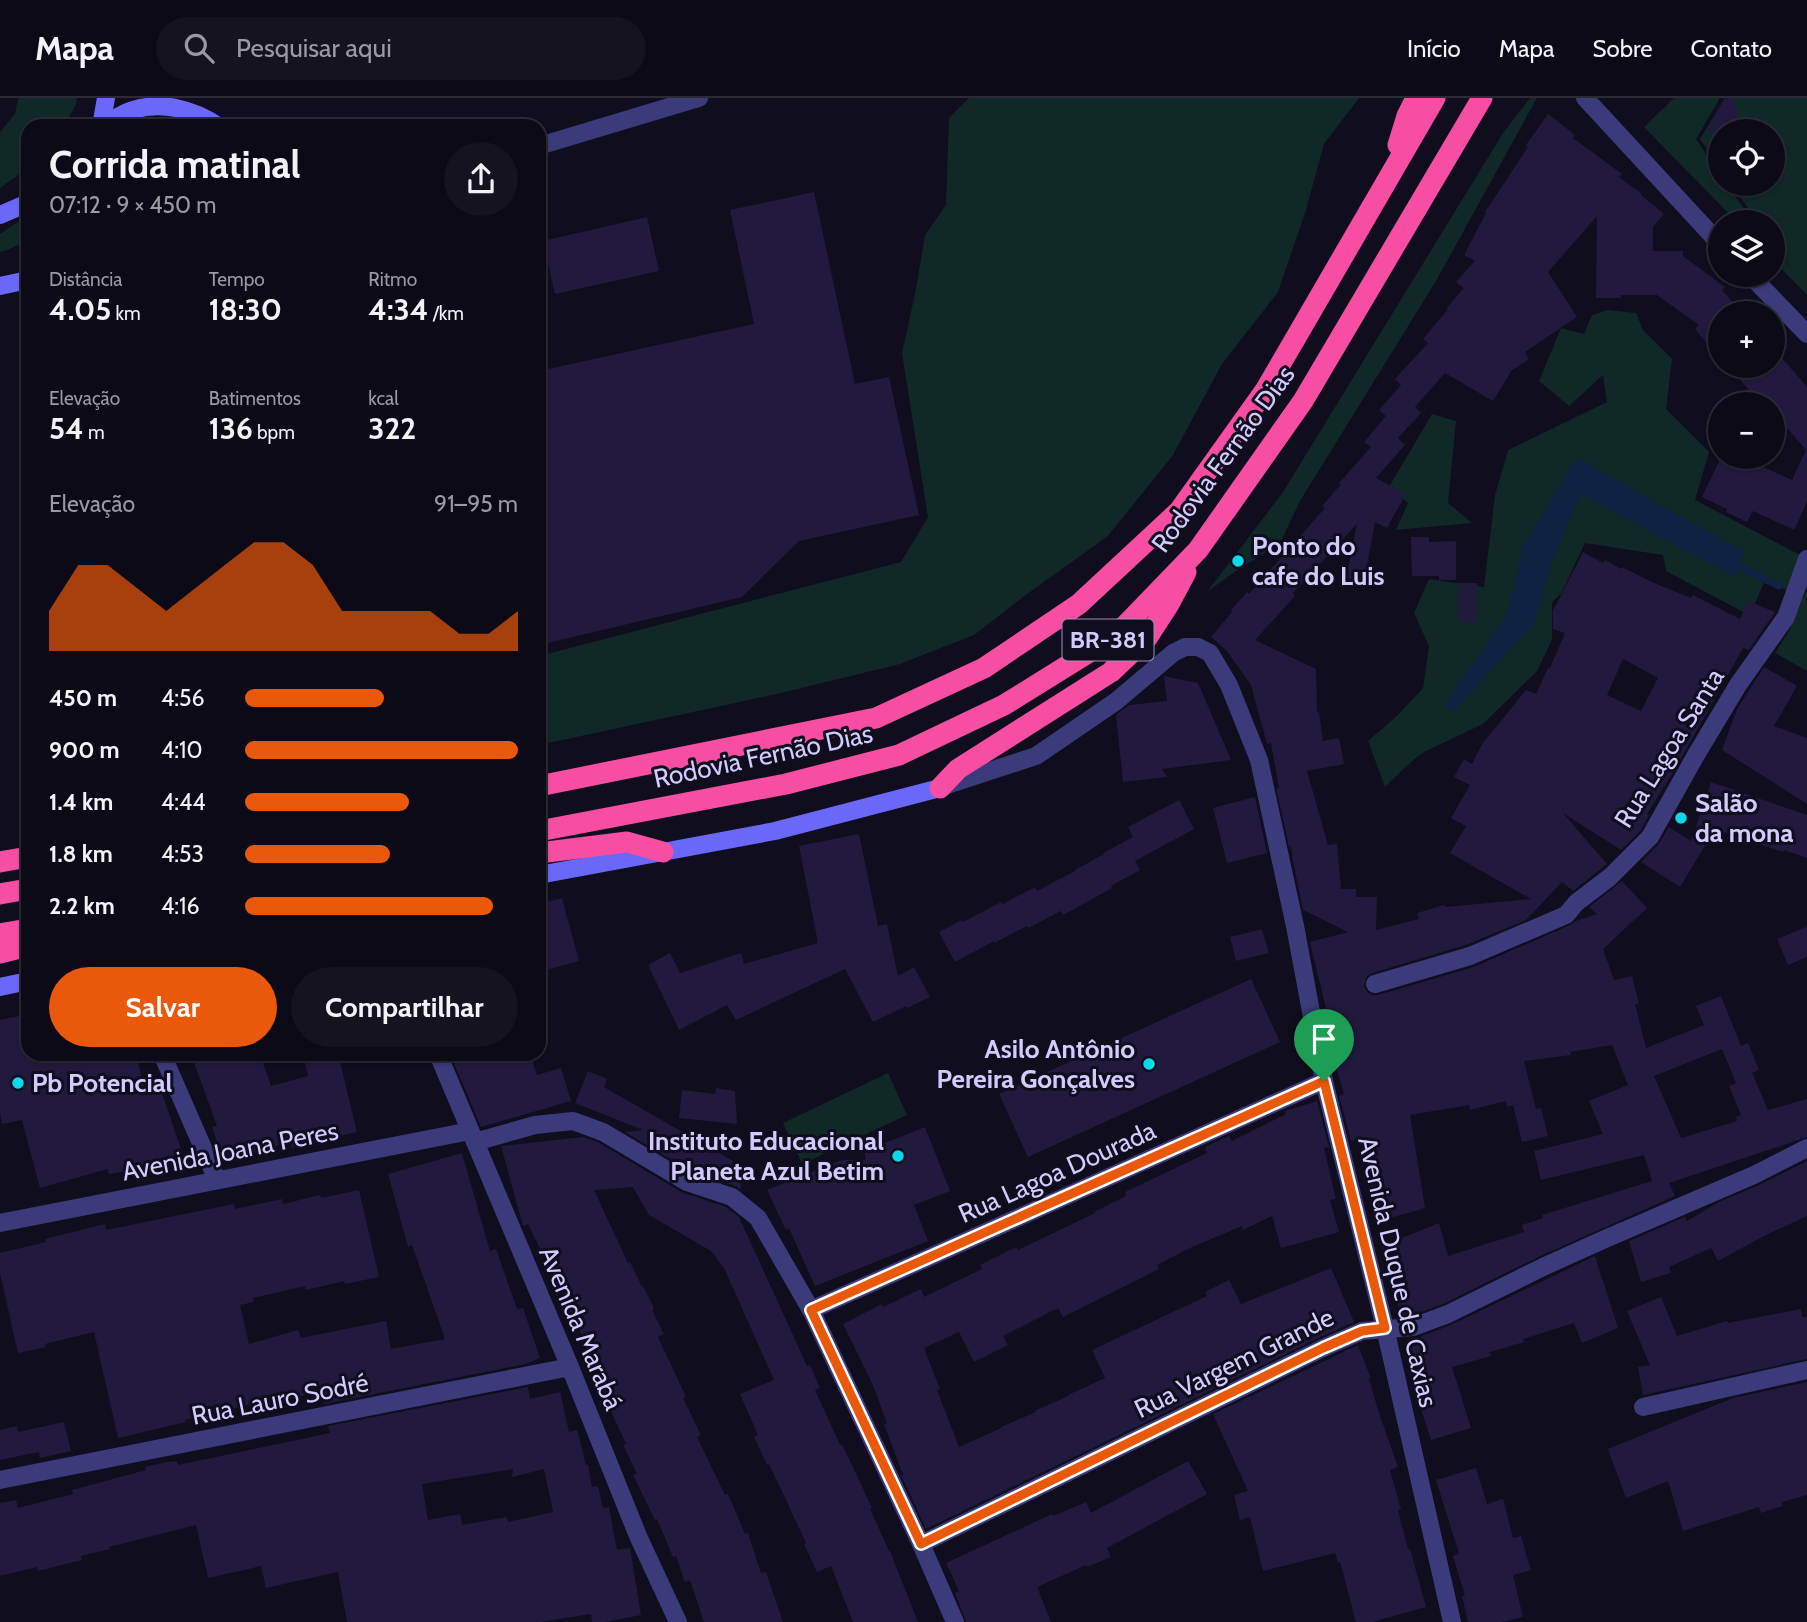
<!DOCTYPE html>
<html lang="pt">
<meta charset="utf-8">
<style>
body{margin:0;font-family:Cabin,sans-serif;background:#15131f;color:#f1f3f6;height:100vh;display:flex;flex-direction:column;font-size:26px;white-space:nowrap}
*{box-sizing:border-box;margin:0}
p{font-size:23px;color:#9a9aa1}
.icon{flex:none;width:38px;height:38px;fill:none;stroke:currentColor;stroke-width:2;stroke-linecap:round;stroke-linejoin:round}
.map{position:relative;flex:1;overflow:hidden}
.details{position:absolute;left:21px;top:21px;width:525px;height:942px;display:flex;flex-direction:column;background:#0c0a16;border-radius:21px;box-shadow:0 2px 5px #0004,0 0 0 2px #2c2b35}
.details>*{flex:none}
.fabs{position:absolute;left:1708px;top:21px;display:grid;gap:14px}
.fabs a{display:grid;place-items:center;width:77px;height:77px;border-radius:50%;background:#0c0a16;box-shadow:0 2px 5px #0004,0 0 0 2px #2c2b35;font-size:35px}
.pin{position:absolute;display:grid;place-items:center;width:60px;height:60px;color:#fff;margin:-72px -30px;border-radius:50% 50% 50% 0;rotate:-45deg;box-shadow:0 0 7px #0007}
.pin .icon{rotate:45deg}
.round{display:grid;place-items:center;flex:none;width:74px;height:74px;border-radius:37px;background:#15131f}
.overview{display:flex;align-items:center;justify-content:space-between;height:119px;padding:0 28px}
h1{font-size:38px;font-weight:700;line-height:52px}
.stats{display:grid;grid-template-columns:repeat(3,1fr);gap:10px;height:119px;padding:7px 28px}
.stats div{display:grid;align-content:center}
.stats b{font-size:30px;font-weight:700}
.stats small{font-size:19px;font-weight:400}
.stats p{font-size:19px}
.chart{height:196px;padding:14px 28px}
.chart p{display:flex;justify-content:space-between}
.chart svg{width:100%;height:126px;margin-top:7px;fill:#ea580c;opacity:.7}
.primary-button{display:flex;gap:14px;margin-top:auto;padding:14px 28px}
.primary-button a{flex:1;height:80px;border-radius:42px;background:#ea580c;color:#fff;font-size:28px;font-weight:700;line-height:80px;text-align:center}
.primary-button a+a{background:#15131f;color:#f1f3f6}
ul{padding:0 28px;list-style:none;font-size:23px}
li{display:grid;grid-template-columns:112px 84px 1fr;align-items:center;height:52px}
li i{height:18px;border-radius:9px;background:#ea580c}
header{display:flex;align-items:center;gap:42px;box-sizing:border-box;height:98px;padding:0 35px;background:#0c0a16;border-bottom:2px solid #2c2b35}
header strong{font-size:33px}
nav{display:flex;gap:38px;margin-inline-start:auto;font-size:24px}
.search{width:490px;height:63px;background:#15131f;display:flex;align-items:center;gap:18px;box-sizing:border-box;padding:0 24px;border-radius:38px;color:#9a9aa1;font-size:26px}
.map>svg:first-child{display:block}
.green{fill:#102826}
.water{fill:#0e2341}
.lines{fill:none;stroke-linecap:round;stroke-linejoin:round}
.stream{stroke:#0e2341;stroke-width:7}
.building{fill:#211a3e;fill-rule:evenodd}
.minor{stroke:#3b3a7b;stroke-width:18}
.tertiary{stroke:#3b3a7b;stroke-width:18}
.secondary{stroke:#6968f8;stroke-width:18}
.motorway{stroke:#f74da2;stroke-width:21}
.route-casing{stroke:#fff;stroke-width:14}
.route{stroke:#ea580c;stroke-width:9}
.poi-dot{fill:#0bd8ea;stroke:#100d1e;stroke-width:2.5}
.labels{text-anchor:middle;stroke-width:6;stroke-linejoin:round;paint-order:stroke}
.shield{fill:#100d1e;stroke:#9793ba;stroke-width:2}
.shield-label{font-size:24px;font-weight:bold;fill:#d1ccfd}
.street-label{font-size:26px;fill:#d1ccfd;stroke:#100d1e}
.poi-label{font-size:26px;font-weight:bold;fill:#d1ccfd;stroke:#100d1e;text-anchor:start}
</style>
<header>
<strong>Mapa</strong>
<div class="search"><svg class="icon" aria-label="search" viewBox="0 0 24 24"><circle cx="10" cy="10" r="6"/><path d="M15 15l6 6"/></svg>Pesquisar aqui</div>
<nav><a>Início</a><a>Mapa</a><a>Sobre</a><a>Contato</a></nav>
</header>
<div class="map">
<svg width="1807" height="1524" viewBox="0 0 1807 1524">
<rect width="100%" height="100%" fill="#100d1e"/>
<!-- green -->
<g class="green">
<path d="M18 0H77L76 6 65 28H28V70L0 90V34L15 16Z"/>
<path d="M969 0H1359L1324 46 1306 112 1278 194 1222 266 1173 357 1108 438 1023 499 974 537 900 566 777 596 539 647V558L901 464 928 419 902 255 916 191 925 137 946 107 949 20Z"/>
<path d="M1530 0H1537L1436 183 1300 403 1280 445 1236 473 1207 494 1283 394 1503 35Z"/>
<path d="M1674 0H1720L1696 41 1720 77V86H1726L1754 124H1737L1644 29Z"/>
<path d="M1725 0H1807V197L1773 162V150L1790 169 1773 145V124H1758L1731 86H1773V33H1720V70L1700 41Z"/>
<path d="M28 117V142L7 152 0 154V136Z"/>
<path d="M1608 212 1636 215 1643 232 1672 261 1666 311 1709 354 1695 402 1800 457 1788 492 1764 485 1755 505 1747 516 1666 473 1663 457 1585 445 1561 496 1552 504V542L1537 573 1483 626 1424 654 1411 664 1385 689 1368 643 1398 617 1423 590 1429 548 1414 515 1429 481 1484 489 1495 397 1508 352 1607 304 1603 277 1569 308 1539 283 1561 230 1584 236 1592 217Z"/>
<path d="M1432 316 1456 323 1448 405 1472 425 1396 432 1408 405 1389 389Z"/>
<path d="M1807 491V573L1775 555 1789 533Z"/>
<path d="M888 975 907 1017 802 1066 783 1025Z"/>
</g>
<!-- water -->
<path class="water" d="M1577 360 1745 454 1735 479 1581 396 1551 465 1543 496 1533 527 1455 612 1443 609 1506 518 1523 448Z"/>
<g class="lines">
<!-- stream -->
<path class="stream" d="M1740 469 1779 488"/>
</g>
<!-- building -->
<g class="building">
<path d="M1725 0H1734L1742 33H1707Z"/>
<path d="M1548 16 1575 37 1573 40 1622 76 1619 79 1642 96 1641 97 1664 116 1653 129V153H1683V158L1725 189 1722 192 1742 215H1720V260L1695 231 1699 227 1657 197H1621V200H1596L1597 118 1548 174 1577 219 1525 254 1529 261 1512 272 1493 303 1445 275 1415 309 1421 315 1398 340 1405 347 1376 380 1406 396 1387 430 1375 424 1364 484 1346 480 1357 426 1293 495 1295 498 1255 542 1316 571 1317 615 1319 614 1323 643 1339 640 1344 666 1307 673 1328 747 1337 746 1341 791H1356V799H1377L1376 832 1419 821 1417 815 1444 807 1445 809 1531 801 1450 755 1466 728 1451 720 1470 687 1454 679 1464 661 1472 666 1482 646 1526 592 1536 596 1548 570H1550L1565 535 1553 531V513L1583 454 1603 465 1605 462 1621 471 1622 469 1654 485 1691 500 1693 497 1740 521 1748 503 1775 514 1749 552 1743 550 1674 673 1647 716 1649 717 1641 732 1621 752 1563 715 1607 766 1602 770 1573 793 1562 784 1526 822 1466 847 1372 875 1366 879 1364 889 1368 895 1373 897H1378L1474 869 1570 827 1576 823 1597 816 1589 809 1622 783 1647 810 1603 851 1614 882 1632 878 1639 906H1635L1646 950 1704 927 1696 908 1721 898 1741 948 1748 945 1759 972 1752 975 1768 1012 1807 1001V1039L1669 1085 1675 1098 1538 1159 1443 1206 1411 1218 1401 1219 1382 1148 1439 1125 1448 1158 1524 1134 1522 1127 1543 1120 1542 1117 1652 1083 1644 1057 1541 1082 1534 1053 1603 1036 1589 1003 1628 987 1612 947 1570 954 1571 957 1524 963 1536 1011 1541 1010 1548 1038 1522 1044 1513 1007 1507 1009 1506 1003 1470 1012 1469 1007 1410 1017 1425 1110 1376 1124 1362 1040 1351 1043 1339 998 1344 996 1336 969 1340 968 1310 844 1348 834 1303 812 1293 763 1291 748 1289 749 1277 694V690H1279L1271 645 1267 646 1251 587 1227 553 1211 539 1232 514 1231 512 1247 494 1249 496 1325 410 1322 408 1341 386 1339 385 1371 349 1364 344 1386 318 1379 312 1401 287 1395 281 1428 245 1423 241 1448 211 1447 210 1464 190 1456 184 1475 163 1464 157 1486 115 1485 114 1528 49 1526 47ZM1623 561 1658 580 1641 613 1607 597ZM1722 951 1736 985 1729 988 1741 1017 1736 1019 1737 1023 1681 1040 1654 978Z"/>
<path d="M814 94 855 286 889 279 919 417 799 443 742 499 539 547V273L754 226 730 112Z"/>
<path d="M647 119 659 173 555 196 543 143Z"/>
<path d="M1775 260H1782L1807 289V404L1794 432 1753 413 1747 424 1726 414 1727 411 1702 399 1721 359H1741L1792 382 1806 352 1773 314V306H1766L1764 303 1761 306 1728 268H1773V262Z"/>
<path d="M1411 439H1429V444L1456 443V482H1439V478H1412Z"/>
<rect x="1459" y="485" width="18" height="39"/>
<path d="M1764 569 1797 588 1774 628 1807 640V706L1722 652 1737 611Z"/>
<path d="M1164 578 1198 585 1231 662 1162 671 1167 679 1123 684 1116 617 1129 607 1167 603Z"/>
<path d="M1711 684 1807 717V760L1784 752 1783 754 1715 731 1680 789 1641 764 1658 747 1669 729 1691 743Z"/>
<path d="M1255 699 1267 755 1227 765 1213 710Z"/>
<path d="M1179 702 1194 731 1135 763 1140 772 1111 788 1112 790 1063 817 1061 813 1028 830 1027 828 994 845V843L955 864 939 834 962 822 963 824 1001 804 1003 806 1035 789 1037 793 1075 773V772L1104 756 1103 755 1133 739 1128 729Z"/>
<path d="M859 736 878 828 887 826 898 878 914 869 930 899 907 910 906 908 873 924 845 871 736 922 727 907 679 932 648 867 670 855 680 875 741 855 744 866 818 845 799 748Z"/>
<path d="M562 800 579 863 542 873 539 863V806Z"/>
<path d="M1807 829V859L1788 867 1777 841Z"/>
<path d="M1262 831 1269 855 1236 863 1230 839Z"/>
<path d="M1251 881 1280 944 1028 1059 999 996Z"/>
<path d="M24 917 28 939V956H136L146 997 161 992 185 1063 109 1076 108 1071 40 1090 22 1022 2 1026 0 1014V922Z"/>
<path d="M191 956H260L271 988 308 978 303 956H338L357 1034 292 1050 290 1043 225 1066 212 1029 217 1028Z"/>
<path d="M450 956H514L515 959 531 958 537 977 561 970 571 1003 481 1029Z"/>
<path d="M588 973 607 981 604 989 733 1063 732 1066 739 1065 741 1092 736 1088 692 1074 625 1034 643 1032 575 1005Z"/>
<path d="M716 990 735 993 737 1026 679 1020 682 992 715 996Z"/>
<path d="M1317 1003 1329 1049 1324 1050 1336 1101 1330 1102 1339 1134 1281 1150 1272 1118 1243 1132 1242 1128 1192 1149 1157 1167 1159 1171 1063 1219 1058 1210 1003 1238 1008 1247 974 1264 959 1234 924 1250 940 1291 937 1292 959 1349 1001 1330V1329L1036 1314 1035 1313 1068 1298V1297L1105 1280 1092 1252 1207 1198 1205 1194 1229 1182 1241 1206 1331 1170 1354 1224 1318 1240 926 1431 901 1377H903L884 1326 887 1325 872 1285 843 1226 882 1206 883 1209 921 1191 924 1199 982 1171 980 1167 1016 1149 1018 1152 1095 1115 1094 1114 1126 1098 1125 1094 1207 1055 1205 1049 1229 1038 1232 1043 1286 1016 1285 1013Z"/>
<path d="M925 1029 950 1093 914 1107 928 1143 815 1188 789 1130 786 1132 767 1092 842 1062H865V1053Z"/>
<path d="M583 1039 598 1044 681 1094 726 1109 739 1119 807 1268 810 1267 820 1290 815 1292 840 1347 842 1346 872 1410 870 1411 889 1453H890L918 1524H853L831 1468 817 1474 804 1446 806 1445 787 1404 769 1366 767 1367 754 1339 758 1337 740 1296 774 1282 724 1170 711 1153 649 1117 633 1089 594 1092 628 1165 630 1164 642 1189 643 1188 654 1210 652 1212 664 1236 658 1239 686 1299 683 1300 701 1337 697 1339 725 1397 728 1396 745 1436 748 1435 761 1475 766 1474 783 1524H704L690 1482 685 1484 676 1458 673 1459 657 1421 655 1422 633 1377 637 1376 623 1347 626 1346 593 1274 598 1271 528 1126 523 1128 501 1048Z"/>
<path d="M462 1055 490 1153 496 1151 517 1211 523 1210 540 1260 525 1266 324 1306 323 1298 313 1301 312 1296 281 1302V1299L185 1322 186 1324 118 1340 94 1234 45 1246 46 1249 18 1255 0 1175V1155L46 1144 45 1141 105 1126 106 1132 234 1106 235 1111 282 1101 283 1106 320 1097 321 1100 359 1092 379 1179 345 1186 344 1183 306 1192 305 1188 253 1200 254 1204 240 1207 249 1246 298 1232 301 1240 386 1223 391 1251 445 1241 412 1147 408 1149 388 1076Z"/>
<path d="M1807 1063V1118L1764 1138 1718 1163 1711 1150 1669 1169 1671 1175 1641 1184 1629 1143 1685 1119 1687 1123 1719 1104 1759 1087Z"/>
<path d="M1595 1158 1618 1230 1582 1245 1574 1225 1523 1241 1524 1244 1490 1254 1491 1258 1452 1269 1471 1330 1431 1342 1411 1279 1419 1277 1407 1241 1417 1240 1453 1226Z"/>
<path d="M1661 1199 1677 1238 1727 1223 1728 1225 1801 1211 1802 1219H1807V1261L1643 1297 1638 1269 1650 1267 1627 1213Z"/>
<path d="M1358 1247 1371 1281H1369L1378 1312 1398 1369 1390 1372 1401 1411 1398 1412 1408 1451H1410L1426 1509 1372 1524H1356L1340 1464 1338 1465 1335 1455 1263 1473 1250 1419 1240 1422 1234 1397 1248 1393 1213 1316Z"/>
<path d="M1807 1284V1397L1782 1404 1783 1408 1761 1415 1759 1409 1683 1433 1668 1383 1626 1400 1608 1351 1733 1300Z"/>
<path d="M528 1289 530 1301 560 1294 569 1334 577 1332 586 1367H588L592 1389 598 1388 603 1410 609 1409 617 1452 630 1450 641 1517 606 1524H592L591 1516 540 1524H347L338 1474 266 1490 261 1468 208 1480 196 1427 109 1449 110 1451 81 1458 82 1462 38 1473 37 1469 0 1478V1405L16 1402 18 1410 73 1396 72 1392 146 1372 145 1369 167 1364 177 1363 178 1367 330 1335 328 1328ZM513 1371 512 1379 544 1371 553 1414 508 1424 507 1419 462 1427 460 1416 428 1422 422 1386Z"/>
<path d="M64 1324 71 1353 40 1360 39 1354 0 1362V1332L17 1328 18 1334Z"/>
<path d="M1188 1363 1207 1396 1107 1450 1111 1459 1087 1469 1086 1467 1037 1489 1051 1524H966L955 1495 959 1493 946 1465 1052 1416 1053 1418 1086 1404 1091 1415Z"/>
<path d="M1476 1370 1487 1406 1503 1401 1513 1440 1521 1438 1531 1472 1513 1477 1523 1519 1502 1524H1468L1462 1498H1465L1453 1458 1459 1456 1436 1382Z"/>
</g>
<g class="lines">
<!-- minor -->
<g class="minor">
<path d="M539 48 699 0"/>
<path d="M941 689 1036 658 1115 604 1173 555 1185 549H1198L1210 555 1229 587 1259 662 1295 828 1324 983 1385 1230 1452 1524"/>
<path d="M1375 886 1470 858 1566 817 1576 805 1610 779 1650 739 1696 657 1738 587 1786 519 1807 461"/>
<path d="M162 956 217 1082"/>
<path d="M438 956 570 1269 638 1438 678 1524"/>
<path d="M475 1044 535 1027 573 1023 603 1034 687 1084 732 1099 758 1120 811 1212 921 1446 955 1524"/>
<path d="M0 1125 470 1033"/>
<path d="M811 1212 1324 983"/>
<path d="M1643 1309 1807 1272"/>
<path d="M0 1382 570 1269"/>
<path d="M921 1446 1323 1250 1362 1233 1413 1229 1448 1216 1543 1169 1605 1141 1754 1077 1807 1050"/>
</g>
<!-- tertiary -->
<g class="tertiary">
<path d="M1585 0 1720 146"/>
<path d="M1750 177 1807 236"/>
</g>
<!-- secondary -->
<g class="secondary">
<path d="M101 28 106 0"/>
<path d="M103 28C112 23 122 15 133 12 162 3 193 11 218 28"/>
<path d="M0 117 28 105"/>
<path d="M0 188 28 182"/>
<path d="M539 777 775 733 940 690"/>
<path d="M0 889 28 883"/>
</g>
<!-- motorway -->
<g class="motorway">
<path d="M1398 47 1407 18 1416 0"/>
<path d="M539 688 876 620 984 570 1079 506 1179 413 1266 291 1435 0"/>
<path d="M940 690 958 671 1111 574 1147 540 1169 506 1186 474"/>
<path d="M539 733 786 686 899 657 1004 607 1115 538 1198 452 1303 303 1482 0"/>
<path d="M539 755 627 744 663 754"/>
<path d="M0 764 28 759"/>
<path d="M0 796 28 791"/>
<path d="M0 836 28 831"/>
<path d="M0 855 28 848"/>
</g>
</g>
<g class="lines">
<defs>
<path id="route" d="M1324 983 1385 1230 1362 1233 1323 1250 921 1446 811 1212Z"/>
</defs>
<!-- route casing -->
<use href="#route" class="route-casing"/>
<!-- route -->
<use href="#route" class="route"/>
</g>
<!-- markers -->
<g class="poi-dot">
<circle cx="1238" cy="463" r="7"/>
<circle cx="1681" cy="720" r="7"/>
<circle cx="1149" cy="966" r="7"/>
<circle cx="18" cy="985" r="7"/>
<circle cx="898" cy="1058" r="7"/>
</g>
<g class="labels">
<!-- shield labels -->
<rect class="shield" x="1062.5" y="521.5" width="91" height="41" rx="5"/>
<g class="shield-label">
<text x="1108" y="550">BR-381</text>
</g>
<!-- street labels -->
<g class="street-label">
<text transform="translate(1223 361) rotate(-54)" y="9">Rodovia Fernão Dias</text>
<text transform="translate(1669 650) rotate(-58)" y="9">Rua Lagoa Santa</text>
<text transform="translate(763 658) rotate(-12)" y="9">Rodovia Fernão Dias</text>
<text transform="translate(230 1053) rotate(-11)" y="9">Avenida Joana Peres</text>
<text transform="translate(1057 1074) rotate(-24)" y="9">Rua Lagoa Dourada</text>
<text transform="translate(1398 1174) rotate(77)" y="9">Avenida Duque de Caxias</text>
<text transform="translate(581 1230) rotate(67)" y="9">Avenida Marabá</text>
<text transform="translate(1234 1265) rotate(-26)" y="9">Rua Vargem Grande</text>
<text transform="translate(280 1301) rotate(-11)" y="9">Rua Lauro Sodré</text>
</g>
<!-- poi labels -->
<g class="poi-label">
<text x="1252" y="457">Ponto do<tspan x="1252" dy="30">cafe do Luis</tspan></text>
<text x="1695" y="714">Salão<tspan x="1695" dy="30">da mona</tspan></text>
<text x="1135" y="960" text-anchor="end">Asilo Antônio<tspan x="1135" dy="30">Pereira Gonçalves</tspan></text>
<text x="32" y="994">Pb Potencial</text>
<text x="884" y="1052" text-anchor="end">Instituto Educacional<tspan x="884" dy="30">Planeta Azul Betim</tspan></text>
</g>
</g>
</svg>
<div class="fabs">
<a><svg class="icon" aria-label="locate" viewBox="0 0 24 24"><circle cx="12" cy="12" r="6"/><path d="M12 2v4M12 18v4M2 12h4M18 12h4"/></svg></a>
<a><svg class="icon" aria-label="layers" viewBox="0 0 24 24"><path d="M12 4l9 5-9 5-9-5zM3 14l9 5 9-5"/></svg></a>
<a>+</a>
<a>−</a>
</div>
<div class="pin" style="left:1324px;top:983px;background:#1e9e55"><svg class="icon" aria-label="arrive" viewBox="0 0 24 24"><path d="M6 21V4h12l-3 4 3 4H6"/></svg></div>
<section class="details">
<div class="overview"><div><h1>Corrida matinal</h1><p>07:12 · 9 × 450 m</p></div><a class="round"><svg class="icon" aria-label="share" viewBox="0 0 24 24"><path d="M12 15V3M7 8l5-5 5 5M5 13v7h14v-7"/></svg></a></div>
<div class="stats">
<div><p>Distância</p><b>4.05<small> km</small></b></div>
<div><p>Tempo</p><b>18:30</b></div>
<div><p>Ritmo</p><b>4:34<small> /km</small></b></div>
</div>
<div class="stats">
<div><p>Elevação</p><b>54<small> m</small></b></div>
<div><p>Batimentos</p><b>136<small> bpm</small></b></div>
<div><p>kcal</p><b>322</b></div>
</div>
<div class="chart"><p><span>Elevação</span>91–95 m</p>
<svg viewBox="0 0 160 44" preserveAspectRatio="none"><path d="M0 44V30L10 14L20 14L30 22L40 30L50 22L60 14L70 6L80 6L90 14L100 30L110 30L120 30L130 30L140 38L150 38L160 30V44z"/></svg>
</div>
<ul>
<li><b>450 m</b>4:56<i style="width:51%"></i></li>
<li><b>900 m</b>4:10<i style="width:100%"></i></li>
<li><b>1.4 km</b>4:44<i style="width:60%"></i></li>
<li><b>1.8 km</b>4:53<i style="width:53%"></i></li>
<li><b>2.2 km</b>4:16<i style="width:91%"></i></li>
</ul>
<div class="primary-button"><a>Salvar</a><a>Compartilhar</a></div>
</section>
</div>
